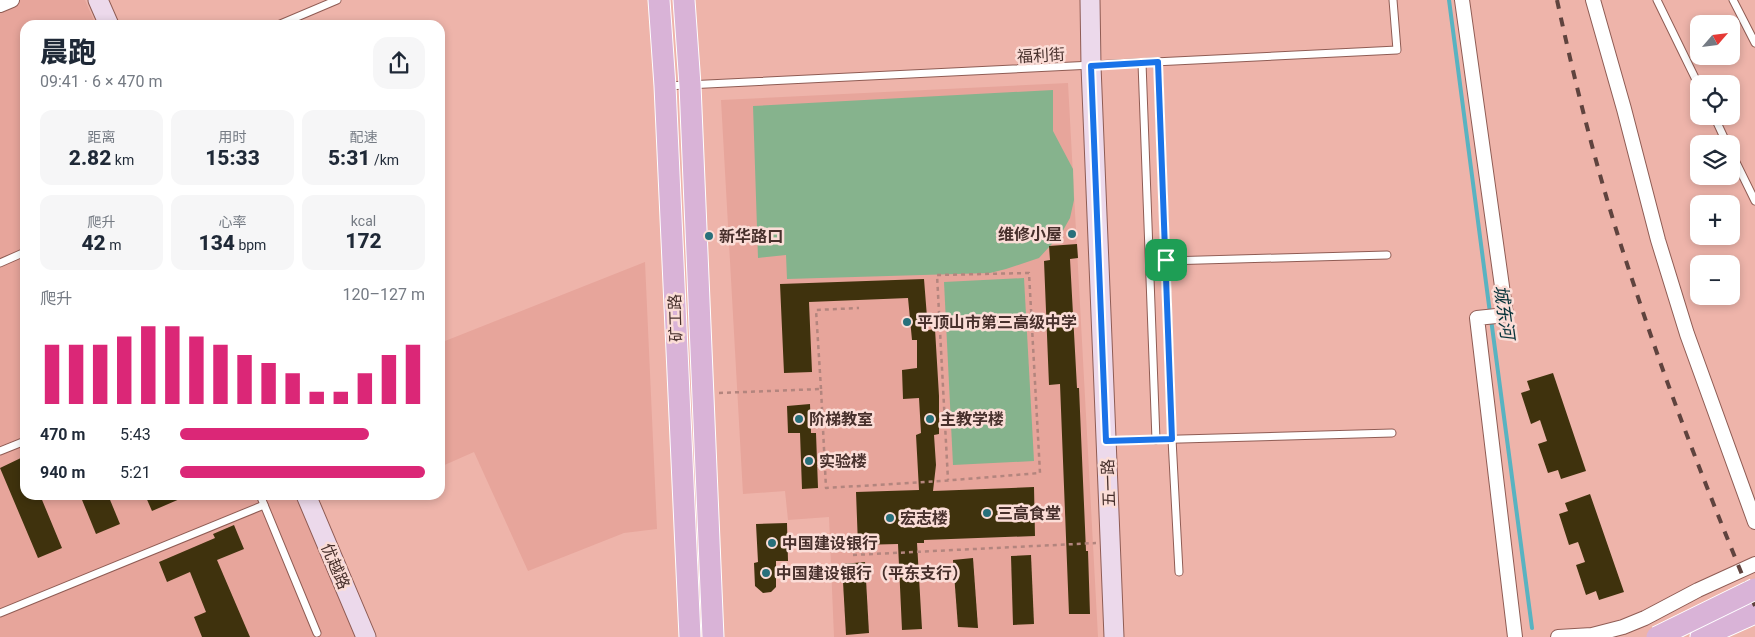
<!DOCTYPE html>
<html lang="zh">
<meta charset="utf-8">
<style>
body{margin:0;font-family:Roboto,"Noto Sans SC",sans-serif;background:#f6f6f7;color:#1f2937;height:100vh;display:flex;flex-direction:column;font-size:19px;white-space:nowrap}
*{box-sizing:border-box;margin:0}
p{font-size:16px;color:#747a83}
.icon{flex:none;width:28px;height:28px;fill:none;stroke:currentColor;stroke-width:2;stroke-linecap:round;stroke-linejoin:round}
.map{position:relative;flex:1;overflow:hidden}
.side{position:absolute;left:20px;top:20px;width:425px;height:480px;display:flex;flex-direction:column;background:#fff;border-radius:15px;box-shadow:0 2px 8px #0003}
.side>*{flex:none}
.needle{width:32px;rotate:62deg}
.fabs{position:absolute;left:1690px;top:15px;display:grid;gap:10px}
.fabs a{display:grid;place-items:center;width:50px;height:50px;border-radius:10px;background:#fff;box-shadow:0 2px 8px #0003;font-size:25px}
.pin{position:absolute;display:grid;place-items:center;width:42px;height:42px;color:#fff;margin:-21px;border-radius:10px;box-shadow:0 2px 8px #0006}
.round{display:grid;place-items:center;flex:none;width:52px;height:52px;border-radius:15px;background:#f6f6f7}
.head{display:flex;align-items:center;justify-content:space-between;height:85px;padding:0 20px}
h1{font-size:28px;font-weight:800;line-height:38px}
.metrics{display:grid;grid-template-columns:repeat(3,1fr);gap:8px;height:85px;padding:5px 20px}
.metrics div{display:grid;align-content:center;border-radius:12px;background:#f6f6f7;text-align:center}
.metrics b{font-size:21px;font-weight:800}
.metrics small{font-size:14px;font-weight:400}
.metrics p{font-size:14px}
.chart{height:140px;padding:10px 20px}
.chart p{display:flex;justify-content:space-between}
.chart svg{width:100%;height:90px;margin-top:5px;stroke:#db2777;stroke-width:6}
ul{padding:0 20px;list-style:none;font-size:16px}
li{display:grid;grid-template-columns:80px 60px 1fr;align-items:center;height:38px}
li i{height:12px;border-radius:6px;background:#db2777}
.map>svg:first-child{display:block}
.built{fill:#e7a59b}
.green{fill:#86b38d}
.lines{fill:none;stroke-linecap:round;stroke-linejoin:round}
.stream{stroke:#58b3c1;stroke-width:4}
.building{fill:#3f320d}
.lane-casing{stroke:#8f5c54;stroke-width:9}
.street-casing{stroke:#8f5c54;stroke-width:16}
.secondary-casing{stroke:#8f5c54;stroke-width:21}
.primary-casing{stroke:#fff;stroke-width:23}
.path{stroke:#b3857e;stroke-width:2.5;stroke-dasharray:4 4;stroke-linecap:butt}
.lane{stroke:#fff;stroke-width:7}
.street{stroke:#fff;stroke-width:14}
.secondary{stroke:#ecd9eb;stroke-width:19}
.primary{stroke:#d9b3d7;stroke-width:21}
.rail{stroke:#5f433e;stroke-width:4;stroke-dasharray:9 9;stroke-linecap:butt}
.primary-bridge-casing{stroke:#fff;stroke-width:23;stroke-linecap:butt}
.primary-bridge{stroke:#d9b3d7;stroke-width:21}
.route-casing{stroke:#fff;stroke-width:10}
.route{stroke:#1a73e8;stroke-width:6}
.poi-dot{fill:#28707b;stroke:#fbddd7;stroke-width:2}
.labels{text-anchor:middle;stroke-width:5;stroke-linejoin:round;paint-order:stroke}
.street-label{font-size:16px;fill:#47302c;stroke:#fbddd7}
.poi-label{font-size:16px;font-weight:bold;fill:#47302c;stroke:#fbddd7;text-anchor:start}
.water-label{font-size:18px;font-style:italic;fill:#06333a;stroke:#fbddd7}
</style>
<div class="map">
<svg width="1755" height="637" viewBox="0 0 1755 637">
<rect width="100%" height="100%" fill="#eeb4aa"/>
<!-- built -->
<g class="built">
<path d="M20 0H85L96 25H25V495H298L359 637H0V8Z"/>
<path d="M1068 83 1098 637H834L829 517 788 520 785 491 743 494 721 100Z"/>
<path d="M645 262 657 529 624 533 528 571 474 452 440 467V343Z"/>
</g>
<!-- green -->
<g class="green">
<path d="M1053 90V131L1073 169 1074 200 1070 218 1061 234 1039 258 1006 269 990 273 787 279 786 255 758 258 753 106Z"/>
<path d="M1024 278 1034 461 953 465 944 282Z"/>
</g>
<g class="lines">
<!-- stream -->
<g class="stream">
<path d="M1449 0 1490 313"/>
<path d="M1491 319 1532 628"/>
</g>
</g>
<!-- building -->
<g class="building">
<path d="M1077 244 1078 258 1070 259 1077 388H1079L1086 551H1088L1090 614H1069L1060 384 1049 385 1044 261 1050 260 1049 246Z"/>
<path d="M924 279 928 330 935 329 939 396V434L934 435 936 465 933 491 1034 487 1035 536 924 540V543H917L922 629 902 630 898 544 858 545 856 492 919 490 916 435 921 433 919 398 903 399 902 370 917 368V340H912L908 298 809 302 812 372 784 373 780 284Z"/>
<path d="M1553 373 1586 471 1561 479 1558 470 1548 473 1538 444 1547 441 1540 420 1531 424 1521 393 1530 390 1527 381Z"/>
<path d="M810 404 811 433H816L818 488 802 489 800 433H788L787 406Z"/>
<path d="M25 456V495H40L62 548 38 558 0 468Z"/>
<path d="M1590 494 1624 592 1599 600 1596 591 1586 595 1576 565 1585 562 1578 542 1569 545 1559 514 1568 511 1565 503Z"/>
<path d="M80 495H108L120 524 96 534Z"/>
<path d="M145 495H189L152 511Z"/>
<path d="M787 523 788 561H776V587L771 592 763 593 755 586 754 563 758 562 756 524Z"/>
<path d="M234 525 244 549 217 560 250 637H202L194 617 206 612 190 572 167 582 159 562 215 538 213 534Z"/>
<path d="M1031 555 1034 624 1013 625 1011 556Z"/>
<path d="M973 558 978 628 958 627 953 560Z"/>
<path d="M865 562 869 633 846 635 842 564Z"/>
</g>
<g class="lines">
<defs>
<g id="lane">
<path d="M1657 0 1699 86"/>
<path d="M1733 0 1755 43"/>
<path d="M278 25 337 0"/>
<path d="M1158 62 1172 439 1179 572"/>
<path d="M1142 63 1156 440"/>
<path d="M666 86 1397 50 1393 0"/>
<path d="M1714 116 1727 144"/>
<path d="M1731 152 1755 201"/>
<path d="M1166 261 1387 255"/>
<path d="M0 263 25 252"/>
<path d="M1108 441 1392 433"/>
<path d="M0 451 25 441"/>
<path d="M260 495 317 633"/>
<path d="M0 613 264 505"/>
</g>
<g id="street">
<path d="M1462 0 1506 315 1477 318 1515 637"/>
<path d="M1593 0 1624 109 1658 240 1687 334 1755 522"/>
<path d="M0 5 12 0"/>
<path d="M1558 637 1592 635 1623 627 1645 618 1698 590 1755 564"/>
</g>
<g id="secondary">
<path d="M98 0 109 25"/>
<path d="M1090 0 1091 66 1114 637"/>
<path d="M306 495 366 637"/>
</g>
<g id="primary">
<path d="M659 0 665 86 690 637"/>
<path d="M684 0 690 85 713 637"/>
<path d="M1701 637 1755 613"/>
</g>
</defs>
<!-- lane casing -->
<use href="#lane" class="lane-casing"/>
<!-- street casing -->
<use href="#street" class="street-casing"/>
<!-- secondary casing -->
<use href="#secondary" class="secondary-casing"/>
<!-- primary casing -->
<use href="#primary" class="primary-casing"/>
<!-- path -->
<g class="path">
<path d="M821 389 816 310 859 308"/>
<path d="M719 393 821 389 826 488 941 481 1040 473 1029 273 937 275 948 480"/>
<path d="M853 555 1096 543"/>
</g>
<!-- lane -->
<use href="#lane" class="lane"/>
<!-- street -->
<use href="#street" class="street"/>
<!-- secondary -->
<use href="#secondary" class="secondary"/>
<!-- primary -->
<use href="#primary" class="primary"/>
<!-- rail -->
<path class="rail" d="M1557 0C1578 97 1603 194 1635 288 1670 396 1712 502 1755 606"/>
<defs>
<path id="primary-bridge" d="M1657 637 1755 589"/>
</defs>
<!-- primary-bridge casing -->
<use href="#primary-bridge" class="primary-bridge-casing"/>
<!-- primary-bridge -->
<use href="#primary-bridge" class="primary-bridge"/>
</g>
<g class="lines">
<defs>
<path id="route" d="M1158 62 1172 439 1106 441 1091 66Z"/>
</defs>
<!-- route casing -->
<use href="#route" class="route-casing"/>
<!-- route -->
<use href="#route" class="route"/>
</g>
<!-- markers -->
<g class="poi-dot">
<circle cx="1072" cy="234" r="5"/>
<circle cx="709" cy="236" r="5"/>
<circle cx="907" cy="322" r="5"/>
<circle cx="799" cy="419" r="5"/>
<circle cx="930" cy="419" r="5"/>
<circle cx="809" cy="461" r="5"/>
<circle cx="987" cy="513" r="5"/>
<circle cx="890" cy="518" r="5"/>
<circle cx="772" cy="543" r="5"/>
<circle cx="766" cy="573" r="5"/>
</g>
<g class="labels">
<!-- street labels -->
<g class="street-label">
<text transform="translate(1041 55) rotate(-3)" y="6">福利街</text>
<text transform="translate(675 318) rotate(-92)" y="6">矿工路</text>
<text transform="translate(1108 483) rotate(-92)" y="6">五一路</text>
<text transform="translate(336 566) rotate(67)" y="6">优越路</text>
</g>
<!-- poi labels -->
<g class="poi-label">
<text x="1062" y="240" text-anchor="end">维修小屋</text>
<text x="719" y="242">新华路口</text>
<text x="917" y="328">平顶山市第三高级中学</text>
<text x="809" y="425">阶梯教室</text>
<text x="940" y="425">主教学楼</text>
<text x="819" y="467">实验楼</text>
<text x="997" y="519">三高食堂</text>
<text x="900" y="524">宏志楼</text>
<text x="782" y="549">中国建设银行</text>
<text x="776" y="579">中国建设银行（平东支行）</text>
</g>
<!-- water labels -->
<g class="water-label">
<text transform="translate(1504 312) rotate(82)" y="6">城东河</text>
</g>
</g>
</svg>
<div class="fabs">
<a><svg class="needle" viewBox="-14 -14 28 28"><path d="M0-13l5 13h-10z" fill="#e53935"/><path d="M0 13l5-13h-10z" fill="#747a83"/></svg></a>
<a><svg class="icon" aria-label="locate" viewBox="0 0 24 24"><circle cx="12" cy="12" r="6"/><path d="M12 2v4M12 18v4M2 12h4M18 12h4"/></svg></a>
<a><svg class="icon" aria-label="layers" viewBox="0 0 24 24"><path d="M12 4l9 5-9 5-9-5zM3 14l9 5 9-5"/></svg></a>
<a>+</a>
<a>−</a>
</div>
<div class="pin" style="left:1166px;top:260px;background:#1e9e55"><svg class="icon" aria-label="arrive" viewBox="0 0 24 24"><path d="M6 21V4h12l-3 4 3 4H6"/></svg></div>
<section class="side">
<div class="head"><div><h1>晨跑</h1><p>09:41 · 6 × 470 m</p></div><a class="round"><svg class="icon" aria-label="share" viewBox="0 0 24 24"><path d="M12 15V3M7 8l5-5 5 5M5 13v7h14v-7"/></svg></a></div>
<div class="metrics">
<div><p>距离</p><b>2.82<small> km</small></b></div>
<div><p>用时</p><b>15:33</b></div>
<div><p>配速</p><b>5:31<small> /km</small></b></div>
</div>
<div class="metrics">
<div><p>爬升</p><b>42<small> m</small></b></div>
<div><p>心率</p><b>134<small> bpm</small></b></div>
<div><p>kcal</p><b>172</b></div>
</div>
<div class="chart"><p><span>爬升</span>120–127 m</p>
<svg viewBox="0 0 160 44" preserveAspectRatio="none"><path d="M5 44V15M15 44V15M25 44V15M35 44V11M45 44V6M55 44V6M65 44V11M75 44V15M85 44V20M95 44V24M105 44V29M115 44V38M125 44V38M135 44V29M145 44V20M155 44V15"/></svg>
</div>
<ul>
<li><b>470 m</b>5:43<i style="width:77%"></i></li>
<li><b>940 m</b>5:21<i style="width:100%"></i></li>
</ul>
</section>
</div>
